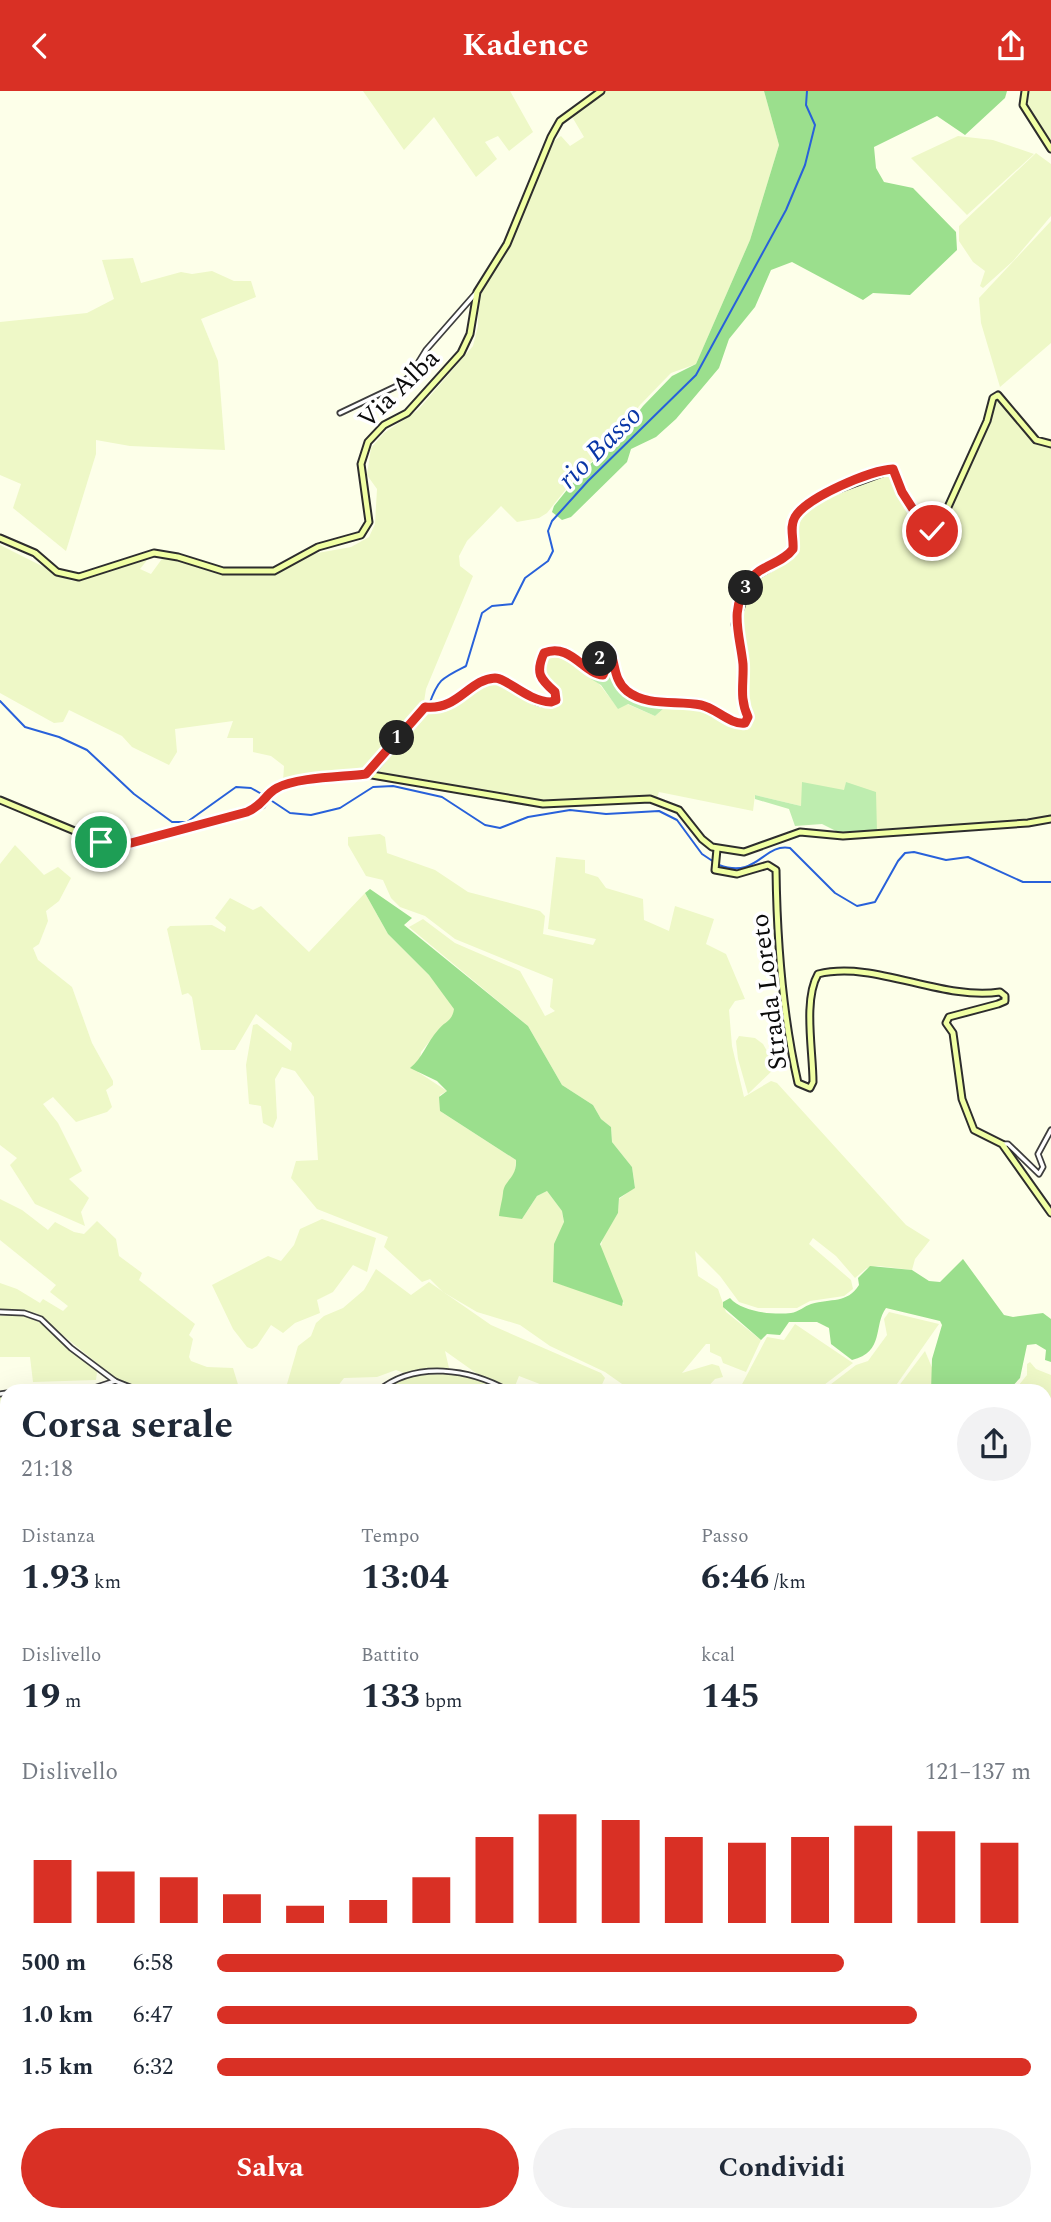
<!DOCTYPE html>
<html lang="it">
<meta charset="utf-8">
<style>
body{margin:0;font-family:Spectral,serif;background:#f2f2f3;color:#1f2937;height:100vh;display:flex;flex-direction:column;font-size:26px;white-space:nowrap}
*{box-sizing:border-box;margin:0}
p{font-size:23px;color:#747a83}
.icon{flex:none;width:38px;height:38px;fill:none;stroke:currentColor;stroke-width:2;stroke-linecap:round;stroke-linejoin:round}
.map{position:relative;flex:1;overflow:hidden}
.details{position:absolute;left:0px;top:1293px;width:1052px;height:838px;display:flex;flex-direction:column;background:#fff;border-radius:21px 21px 0 0;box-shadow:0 7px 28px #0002}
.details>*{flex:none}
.pin{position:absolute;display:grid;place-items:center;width:60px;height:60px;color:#fff;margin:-30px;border:4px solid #fff;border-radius:50%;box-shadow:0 2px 7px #0007}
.km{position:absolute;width:35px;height:35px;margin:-18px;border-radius:50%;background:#222;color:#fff;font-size:19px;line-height:35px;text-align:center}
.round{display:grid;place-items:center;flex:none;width:74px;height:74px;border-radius:37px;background:#f2f2f3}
.summary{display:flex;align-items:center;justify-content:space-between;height:119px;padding:0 21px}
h1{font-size:38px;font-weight:700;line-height:52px}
.stats{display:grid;grid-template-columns:repeat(3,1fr);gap:10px;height:119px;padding:7px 21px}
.stats div{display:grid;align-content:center}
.stats b{font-size:35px;font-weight:700}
.stats small{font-size:19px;font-weight:400}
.stats p{font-size:19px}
.chart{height:196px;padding:14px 21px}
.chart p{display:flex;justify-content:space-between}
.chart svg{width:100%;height:126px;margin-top:7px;stroke:#d93025;stroke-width:6}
.primary-button{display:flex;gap:14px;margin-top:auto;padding:14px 21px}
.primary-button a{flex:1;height:80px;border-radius:42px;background:#d93025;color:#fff;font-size:28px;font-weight:700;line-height:80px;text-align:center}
.primary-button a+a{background:#f2f2f3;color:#1f2937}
ul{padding:0 21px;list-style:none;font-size:23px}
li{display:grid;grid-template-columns:112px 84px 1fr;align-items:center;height:52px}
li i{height:18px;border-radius:9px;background:#d93025}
header{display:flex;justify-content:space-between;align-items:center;height:91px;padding:0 21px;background:#d93025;color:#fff;font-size:32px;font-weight:700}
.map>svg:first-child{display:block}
.farmland{fill:#eef8c7}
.green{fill:#beedaf}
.forest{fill:#9bdf8d}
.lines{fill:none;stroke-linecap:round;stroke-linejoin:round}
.stream{stroke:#2861da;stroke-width:2}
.river{stroke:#a8c5fc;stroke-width:8}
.street-casing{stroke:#3e3e3e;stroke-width:7}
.secondary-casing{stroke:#2d2d2d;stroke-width:9}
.street{stroke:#fff;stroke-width:3.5}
.secondary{stroke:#f0ffa4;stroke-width:5}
.route-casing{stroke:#fff;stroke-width:14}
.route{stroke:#d93025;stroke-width:9}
.labels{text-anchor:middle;stroke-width:7;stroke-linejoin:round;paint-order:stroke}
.street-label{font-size:26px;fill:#0b0b0b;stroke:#fff}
.water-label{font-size:28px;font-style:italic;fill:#0a36a7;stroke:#fff}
</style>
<header><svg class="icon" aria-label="back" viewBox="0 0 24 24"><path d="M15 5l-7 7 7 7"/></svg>Kadence<svg class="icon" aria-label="share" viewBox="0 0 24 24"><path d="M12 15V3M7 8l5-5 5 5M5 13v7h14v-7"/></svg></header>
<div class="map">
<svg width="1051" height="2131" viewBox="0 0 1051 2131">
<rect width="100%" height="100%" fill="#fdffe9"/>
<!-- farmland -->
<g class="farmland">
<path d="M363 0H510L533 41 509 60 498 45 485 51 497 68 476 86 434 26 404 59Z"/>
<path d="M604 0H764L779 54 750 149 696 273 671 282 640 314 607 359 582 378 547 422 539 427 517 431 501 415 467 450 459 465 460 475 473 485 426 598 424 611 364 681 283 691 284 675 271 665 253 661V647H227L233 630 175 638 177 661 169 674 132 656 122 645 69 619 63 631 54 632 0 602V454L72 490 148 468 140 478 151 483 164 465 214 480 279 479 312 463 351 456 369 446 375 433 377 398 367 384 371 357 384 342 418 319 473 255 478 235V206L493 180 551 52 561 45 570 55 584 46 571 24Z"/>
<path d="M1028 0H1051V56L1028 19 1025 9Z"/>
<path d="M958 45 993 49 1034 63 967 124 911 67Z"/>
<path d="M1036 62 1051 73V125L1013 170 983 197 980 195 985 180 973 171 959 150V135Z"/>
<path d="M1051 130V252L1000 296 981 232 979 207Z"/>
<path d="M133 167 141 192 181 181 192 183 212 180 234 190H251L256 206 201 228 218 270 225 359 130 355 96 349V363L66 460 13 417 21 393 0 384V231L87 222 114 208 102 169Z"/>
<path d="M998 306 1004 309 1030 346 1039 353 1051 355V726L1033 730 877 741 846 691 845 699 803 705 801 715 755 704 753 720 659 701 657 707 542 710 372 681 423 622 451 614 485 592 499 590 528 609 551 614 556 612 558 602 544 591 541 576 544 565 551 561 568 565 585 575 618 617 627 613 655 625 663 618 677 614 704 616 738 635 749 634 751 623 744 611 745 570 738 531 755 487 793 463 797 457 794 437 804 420 815 411 892 381 899 399 927 443 934 444 941 440 948 428Z"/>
<path d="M380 743 385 746 387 762 435 779 468 801 540 820 545 825 543 843 593 854 596 848 548 838 556 766 585 769V782L598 786 606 797 643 808 644 829 669 840 675 815 714 828 706 853 726 863 745 908 735 910 729 919 732 955 744 1006 771 990 777 992 906 1134 930 1149 915 1168 912 1179 878 1175 867 1177 855 1187 836 1165 813 1147 809 1153 851 1189 853 1198 844 1205 810 1210 797 1217H758L739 1211 720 1185 695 1160 698 1185 718 1198 726 1221 761 1249 746 1281 723 1272 721 1266 710 1261V1253H706L682 1282 712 1273 719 1275 723 1286 715 1288 704 1300H632L605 1281 550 1255 520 1234 477 1221 443 1201 430 1188 422 1191 384 1156 388 1146 317 1118 291 1087 296 1070 318 1069 314 1006 295 980 282 976 275 988 277 1027 273 1037 263 1032 261 1015 249 1013 246 974 253 934 257 933 291 960 292 952 256 923 235 959H201L192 906 188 902 182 904 167 838 170 835 212 834 225 841 226 836 215 827 230 807 253 819 261 815 309 861 365 802 388 843 429 884 453 915 455 920 449 933 441 936 421 961 418 981 447 1000 440 1004V1020L516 1069 515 1084 503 1103 504 1112 500 1119 522 1128 537 1105 547 1100 562 1120 564 1132 553 1191 624 1213 600 1159 603 1146 618 1122 619 1108 635 1096 632 1076 612 1051 611 1036 601 1028 593 1014 562 994 528 935 409 836 423 828 455 852 520 880 545 925 555 920 550 916 553 888 455 848 425 825 400 816 391 807 383 789 366 785 348 754V746Z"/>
<path d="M15 754 44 784 58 776 71 787 59 810 46 820 48 830 39 853 33 857 38 869 72 896 92 952 113 990V994L106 999 112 1016 107 1021 76 1031 53 1006 43 1013 58 1032 82 1080 69 1088 89 1107 81 1121 85 1135 35 1113 10 1074 17 1067 0 1054V773Z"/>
<path d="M739 945 755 947 763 953 776 976 748 1003 738 968 736 950Z"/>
<path d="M0 1108 22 1119 48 1139 55 1131 74 1141 84 1143 97 1130 116 1148 119 1165 142 1182 139 1189 195 1233 189 1244 193 1248 189 1266 191 1270 207 1276 233 1277 240 1300H144L115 1287 36 1222 0 1219V1192L17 1198 40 1212 43 1208 63 1220 68 1215 50 1201 56 1194 0 1149Z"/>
<path d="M322 1128 376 1147 367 1181 353 1174 333 1201 317 1209 320 1222 295 1232 283 1242 271 1234 257 1255 252 1258 247 1256 233 1238 212 1194 268 1165 281 1170 294 1154 300 1138Z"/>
<path d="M376 1178 411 1204 429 1191 491 1234 601 1282 605 1287 599 1300H558L519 1285 513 1300 476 1282 445 1260 449 1277 404 1282 396 1279 377 1286 344 1287 334 1300H285L298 1255 311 1245 316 1232 324 1225 343 1217 364 1199Z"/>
<path d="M889 1221 939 1233 892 1300H822L856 1274 868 1270 887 1244 884 1228Z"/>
<path d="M0 1225H25L41 1232 97 1281 96 1289 33 1291 30 1266H0Z"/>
<path d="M795 1233 853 1272 816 1300 739 1299 767 1246 784 1249Z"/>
<path d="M925 1260 933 1279 931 1300H895Z"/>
<path d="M1030 1271 1036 1278 1051 1284V1337L1045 1338V1300H1014L1027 1284V1273Z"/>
<path d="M462 1282 476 1285 506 1300H381L410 1285Z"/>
<path d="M0 1305 7 1307V1352L0 1349Z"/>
<path d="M0 1487H7V1557L0 1560Z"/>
<path d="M442 2124H504L505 2125 499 2131H438Z"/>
<path d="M517 2125H605L616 2131H525L514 2129Z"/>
</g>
<!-- green -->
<g class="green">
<path d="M611 580C625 610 647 612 677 614L663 618 655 625 628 613 618 618 601 594 591 588 594 585 604 588Z"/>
<path d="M802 691 844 699 846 691 876 701 877 741H838L822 733 795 735 789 718 755 708V704L801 715Z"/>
</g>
<!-- forest -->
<g class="forest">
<path d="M764 0H1007L1005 7 965 44 937 25 874 56 876 77 884 91 913 97 956 141 957 159 910 204 873 202 863 209 792 171 771 179 755 216 729 248 719 277 676 328 656 346 631 358 627 371 571 426 562 429 552 421 554 415 583 379 612 355 643 315 672 285 696 273 750 149 779 54Z"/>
<path d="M370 798 412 827 404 834 528 935 562 994 593 1014 601 1028 611 1036 612 1051 632 1076 635 1097 619 1107 618 1122 600 1153 623 1210 622 1215 553 1191 554 1153 564 1131 562 1120 547 1100 537 1105 522 1128 499 1125C500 1116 502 1111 503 1102 504 1089 517 1087 516 1069L440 1020 439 1006 447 1000 437 990 410 977C422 968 427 951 438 939 445 930 452 931 454 918L429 884 388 843 365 802Z"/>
<path d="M963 1168 1004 1224 1013 1226 1043 1222 1051 1228V1271L1045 1269 1046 1259 1036 1253 1027 1254 1020 1287 1008 1300H931L932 1268 942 1234 940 1230 886 1217C873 1235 885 1261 852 1269L831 1253 829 1237 817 1231H789L780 1244 767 1243 761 1249 723 1216V1211L730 1207C742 1221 773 1224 791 1222 798 1221 805 1215 811 1213 831 1207 847 1213 859 1194L858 1187 870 1175 912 1179 929 1190 940 1191Z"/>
<path d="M7 1557V1611L1 1613 4 1621 0 1629V1560Z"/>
<path d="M824 2125 846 2131H744V2125Z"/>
</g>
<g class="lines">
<!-- stream -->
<g class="stream">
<path d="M0 610 25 636 59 646 87 659 134 703 172 731H187L236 696 251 697 265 705"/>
<path d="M429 614C438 588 442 587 466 575L482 522 492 515 512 513 525 487 548 470 553 460 548 440 552 430 588 390 696 284 786 119 805 74 815 34 806 14 807 0"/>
<path d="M375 682 427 619"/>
<path d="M269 708 290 722 311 724 340 717 373 696 393 695 442 706 485 734 500 737 528 726 570 719 606 723 659 720 677 729 702 763 714 771"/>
<path d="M719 774C758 788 763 752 790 757L835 802 857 815 875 811 898 770 905 762 914 761 946 769 968 766 1023 791H1051"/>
<path d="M0 1569 7 1562"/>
<path d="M751 2130 755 2124"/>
</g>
<!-- river -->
<g class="river">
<path d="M0 2037 7 2038"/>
<path d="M255 2124 259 2131"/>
</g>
<defs>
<g id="street">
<path d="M340 322 399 294 410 285 426 259 476 202"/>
<path d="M1002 1053H1008L1039 1083 1043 1076 1038 1063 1051 1039"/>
<path d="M0 1221 24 1222 41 1228 71 1257 115 1290 140 1300"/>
<path d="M16 1300H85L115 1290"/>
<path d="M378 1300C416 1269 470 1278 509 1300"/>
<path d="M0 1303 7 1302"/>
<path d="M0 1641 7 1642"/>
<path d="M1045 1910 1051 1907"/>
<path d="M0 1926 7 1930"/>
<path d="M0 1975 7 1976"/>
<path d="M216 2124 226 2129"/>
<path d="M265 2124 273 2131"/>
<path d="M863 2124 889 2131"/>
<path d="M36 2131 37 2124"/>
<path d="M106 2131 108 2124"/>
<path d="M222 2131 235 2124"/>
<path d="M330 2131 332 2124"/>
<path d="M375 2131 377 2124"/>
<path d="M507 2131 512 2124"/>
</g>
<g id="secondary">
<path d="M1025 0 1023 14 1051 58"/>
<path d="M0 447 35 462 57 481 79 486 154 462 178 466 223 480H274L318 456 361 444 369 431 361 373 368 351 384 334 407 322 461 262 470 243 477 201 507 153 551 46 560 30 601 0"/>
<path d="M366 683 425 616C458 621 468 588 495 588 516 587 532 622 556 609L555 601C540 588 535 582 544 562 570 551 584 583 603 585L606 577 599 564 607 558C617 567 611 587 627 600 648 616 677 609 701 614 716 617 730 634 745 632L748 626 742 610 743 573 735 533 750 489 788 465 793 458V430L807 413 822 404 893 378C898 383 897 386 899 393 903 407 919 436 932 440L938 438 987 330 993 307 998 304 1036 349 1051 353"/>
<path d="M0 709 101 751 121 754 247 721 262 714 273 699 286 693 366 683 543 713 650 708 679 719 702 748 712 756 744 761 800 741 843 745 1028 732 1051 728"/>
<path d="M717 758 715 779 737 783 768 774 776 779C777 851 782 922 798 992L810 997 813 991C813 960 803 909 818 883 875 869 941 910 1000 901L1005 905V910L998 913 949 926 946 932 953 942 962 1008 974 1039 1002 1053 1051 1122"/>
<path d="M0 1402 7 1403"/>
<path d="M1045 1554 1051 1555"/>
</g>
</defs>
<!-- street casing -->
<use href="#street" class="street-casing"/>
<!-- secondary casing -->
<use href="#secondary" class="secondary-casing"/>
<!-- street -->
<use href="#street" class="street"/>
<!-- secondary -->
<use href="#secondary" class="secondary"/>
</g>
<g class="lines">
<defs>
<path id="route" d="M101 751 131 752 247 721C265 713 264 704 277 697 297 686 343 686 366 683L425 616C458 620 469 588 495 587 507 587 527 610 551 611L556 609 555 601C540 588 535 582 544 562 570 551 584 583 603 584L606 577 599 564 607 558C617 567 611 587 627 600 647 616 678 609 701 614 716 617 730 634 745 632L748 626C739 607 744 592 743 573 740 543 728 519 750 489 760 474 782 473 793 458 794 447 789 436 795 426 807 406 871 379 893 378L902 401 925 437 932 440"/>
</defs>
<!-- route casing -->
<use href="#route" class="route-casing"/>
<!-- route -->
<use href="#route" class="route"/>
</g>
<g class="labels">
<!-- street labels -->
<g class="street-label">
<text transform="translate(398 297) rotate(-44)" y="9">Via Alba</text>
<text transform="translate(768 901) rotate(-97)" y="9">Strada Loreto</text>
</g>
<!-- water labels -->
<g class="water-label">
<text transform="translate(599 355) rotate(-45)" y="10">rio Basso</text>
</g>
</g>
</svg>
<div class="pin" style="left:101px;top:751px;background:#1e9e55"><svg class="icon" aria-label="arrive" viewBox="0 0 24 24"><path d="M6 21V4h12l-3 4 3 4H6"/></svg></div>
<div class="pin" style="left:932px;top:440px;background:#d93025"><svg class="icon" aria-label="check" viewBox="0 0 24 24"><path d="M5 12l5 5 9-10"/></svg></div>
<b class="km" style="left:397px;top:647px">1</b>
<b class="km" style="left:600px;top:568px">2</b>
<b class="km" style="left:746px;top:497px">3</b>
<section class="details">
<div class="summary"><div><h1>Corsa serale</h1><p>21:18</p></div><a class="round"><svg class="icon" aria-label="share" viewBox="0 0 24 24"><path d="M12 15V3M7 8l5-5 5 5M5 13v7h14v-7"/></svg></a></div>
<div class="stats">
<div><p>Distanza</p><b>1.93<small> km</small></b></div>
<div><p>Tempo</p><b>13:04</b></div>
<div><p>Passo</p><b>6:46<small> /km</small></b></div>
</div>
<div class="stats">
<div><p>Dislivello</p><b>19<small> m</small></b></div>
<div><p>Battito</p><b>133<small> bpm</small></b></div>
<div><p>kcal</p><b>145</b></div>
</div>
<div class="chart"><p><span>Dislivello</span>121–137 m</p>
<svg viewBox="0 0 160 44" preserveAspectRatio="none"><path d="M5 44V22M15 44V26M25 44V28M35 44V34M45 44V38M55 44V36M65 44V28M75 44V14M85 44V6M95 44V8M105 44V14M115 44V16M125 44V14M135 44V10M145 44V12M155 44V16"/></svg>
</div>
<ul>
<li><b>500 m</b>6:58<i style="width:77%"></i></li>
<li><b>1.0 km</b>6:47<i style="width:86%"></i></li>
<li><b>1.5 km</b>6:32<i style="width:100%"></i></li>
</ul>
<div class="primary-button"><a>Salva</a><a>Condividi</a></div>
</section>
</div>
